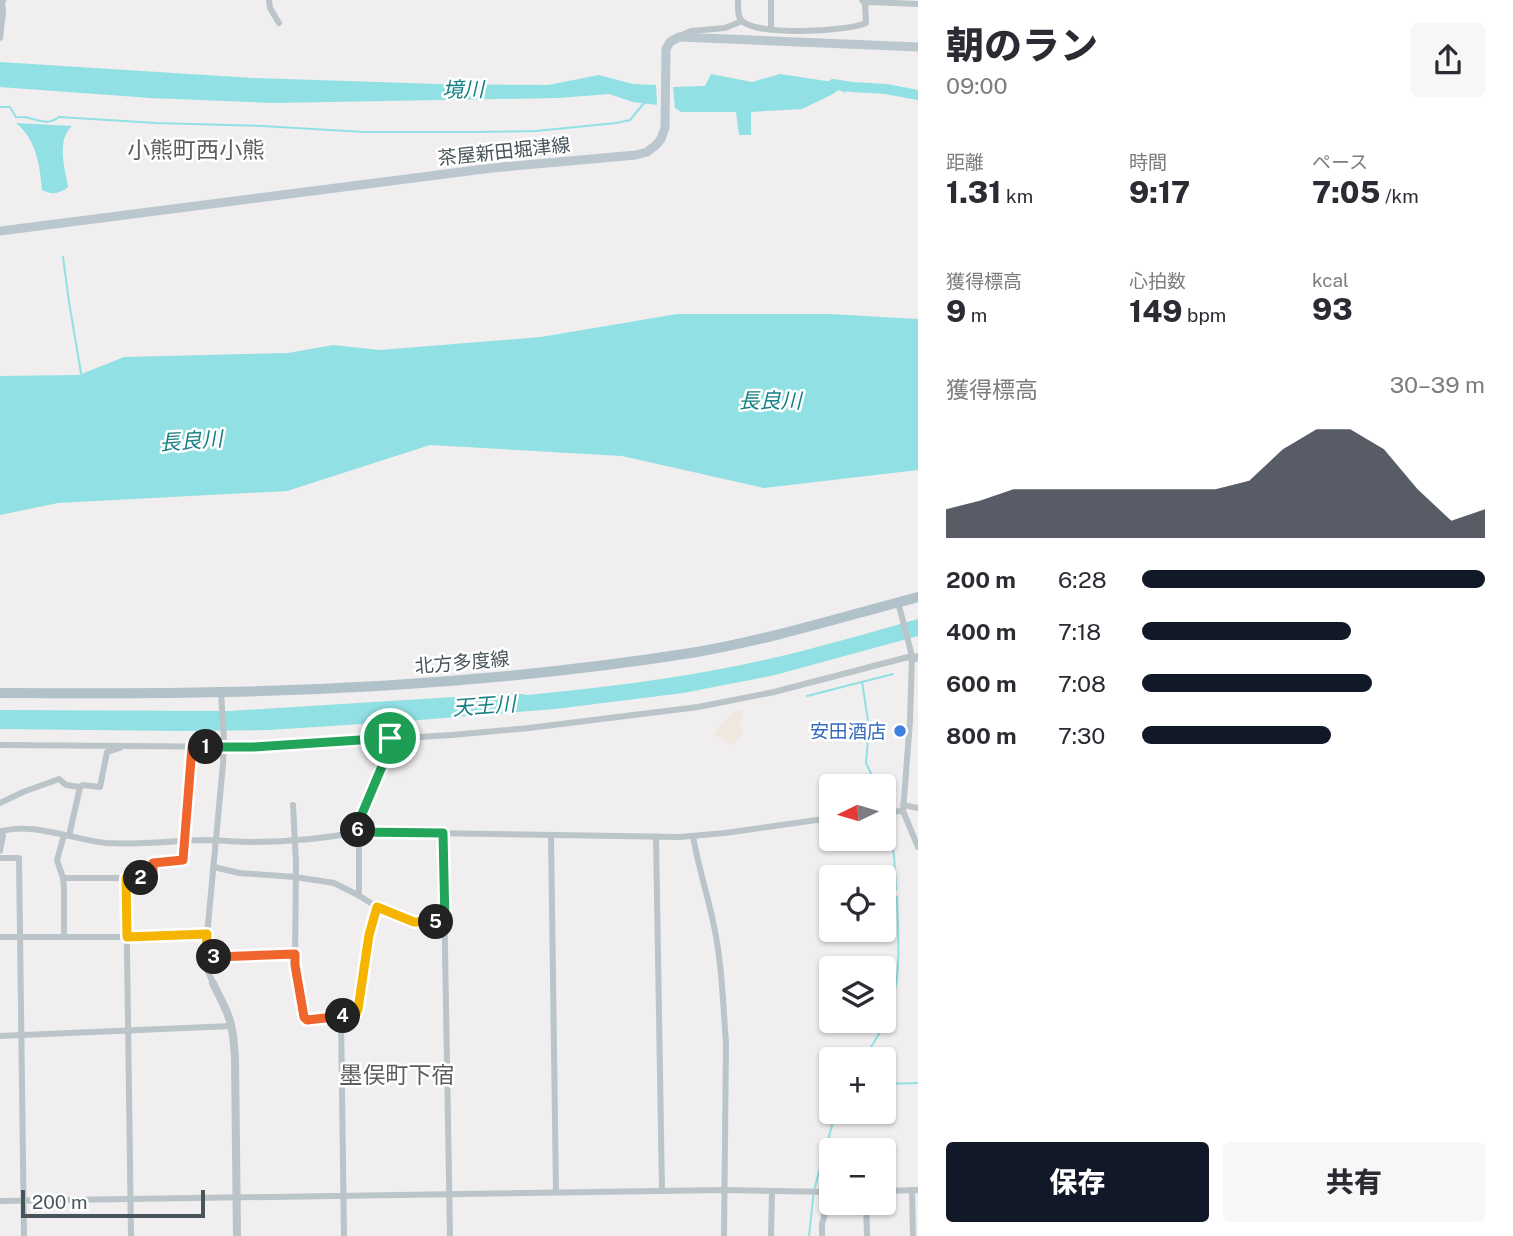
<!DOCTYPE html>
<html lang="ja">
<meta charset="utf-8">
<style>
body{margin:0;font-family:"Public Sans","Noto Sans JP",sans-serif;background:#f7f7f7;color:#2b2b33;height:100vh;display:flex;flex-direction:column;font-size:26px;white-space:nowrap}
*{box-sizing:border-box;margin:0}
p{font-size:23px;color:#7c7c81}
.icon{flex:none;width:38px;height:38px;fill:none;stroke:currentColor;stroke-width:2;stroke-linecap:round;stroke-linejoin:round}
.map{position:relative;flex:1;overflow:hidden}
.details{display:flex;flex-direction:column;background:#fff;width:595px}
.details>*{flex:none}
.needle{width:46px;rotate:265deg}
.controls{position:absolute;left:819px;top:774px;display:grid;gap:14px}
.controls a{display:grid;place-items:center;width:77px;height:77px;border-radius:7px;background:#fff;box-shadow:0 2px 5px #0004;font-size:35px}
.scale{position:absolute;left:21px;bottom:18px;width:184px;box-sizing:border-box;padding-left:7px;border:4px solid #485459;border-top:0;font-size:19px;line-height:24px;white-space:nowrap;color:#485459;-webkit-text-stroke:5px #fff;paint-order:stroke}
.pin{position:absolute;display:grid;place-items:center;width:60px;height:60px;color:#fff;margin:-30px;border:4px solid #fff;border-radius:50%;box-shadow:0 2px 7px #0007}
.km{position:absolute;width:35px;height:35px;margin:-18px;border-radius:50%;background:#222;color:#fff;font-size:19px;line-height:35px;text-align:center}
.round{display:grid;place-items:center;flex:none;width:74px;height:74px;border-radius:7px;background:#f7f7f7}
.summary{display:flex;align-items:center;justify-content:space-between;height:119px;padding:0 28px}
h1{font-size:38px;font-weight:800;line-height:52px}
.stats{display:grid;grid-template-columns:repeat(3,1fr);gap:10px;height:119px;padding:7px 28px}
.stats div{display:grid;align-content:center}
.stats b{font-size:30px;font-weight:800}
.stats small{font-size:19px;font-weight:400}
.stats p{font-size:19px}
.chart{height:196px;padding:14px 28px}
.chart p{display:flex;justify-content:space-between}
.chart svg{width:100%;height:126px;margin-top:7px;fill:#111827;opacity:.7}
.button{display:flex;gap:14px;margin-top:auto;padding:14px 28px}
.button a{flex:1;height:80px;border-radius:7px;background:#111827;color:#fff;font-size:28px;font-weight:800;line-height:80px;text-align:center}
.button a+a{background:#f7f7f7;color:#2b2b33}
ul{padding:0 28px;list-style:none;font-size:23px}
li{display:grid;grid-template-columns:112px 84px 1fr;align-items:center;height:52px}
li i{height:18px;border-radius:9px;background:#111827}
main{display:flex;flex:1;min-height:0}
.map>svg:first-child{display:block}
.sand{fill:#f0e8df}
.water{fill:#91e0e3}
.lines{fill:none;stroke-linecap:round;stroke-linejoin:round}
.stream{stroke:#91e0e3;stroke-width:2}
.river{stroke:#91e0e3;stroke-width:10}
.minor{stroke:#bac4c9;stroke-width:6}
.tertiary{stroke:#bac4c9;stroke-width:8}
.secondary{stroke:#bbc7ce;stroke-width:9}
.primary{stroke:#b0c1ca;stroke-width:10}
.split-1-casing{stroke:#fff;stroke-width:14}
.split-2-casing{stroke:#fff;stroke-width:14}
.split-3-casing{stroke:#fff;stroke-width:14}
.split-4-casing{stroke:#fff;stroke-width:14}
.split-5-casing{stroke:#fff;stroke-width:14}
.split-6-casing{stroke:#fff;stroke-width:14}
.split-7-casing{stroke:#fff;stroke-width:14}
.split-1{stroke:#22a559;stroke-width:9}
.split-2{stroke:#f0652b;stroke-width:9}
.split-3{stroke:#f5b400;stroke-width:9}
.split-4{stroke:#f0652b;stroke-width:9}
.split-5{stroke:#f5b400;stroke-width:9}
.split-6{stroke:#22a559;stroke-width:9}
.split-7{stroke:#22a559;stroke-width:9}
.shop-dot{fill:#3f7fe0;stroke:#fff;stroke-width:2.5}
.labels{text-anchor:middle;stroke-width:5;stroke-linejoin:round;paint-order:stroke}
.street-label{font-size:19px;fill:#485459;stroke:#fff}
.shop-label{font-size:19px;fill:#366cbe;stroke:#fff;text-anchor:end}
.water-label{font-size:21px;font-style:italic;fill:#188185;stroke:#fff}
.quarter-label{font-size:23px;fill:#5b5f62;stroke:#fff}
</style>
<main>
<div class="map">
<svg width="918" height="1236" viewBox="0 0 918 1236">
<rect width="100%" height="100%" fill="#f0eeee"/>
<!-- sand -->
<path class="sand" d="M744 710 739 724 744 732 731 746 714 734 732 712Z"/>
<!-- water -->
<g class="water">
<path d="M0 62 253 78 440 84 548 85 599 75 633 84 656 85 657 105 633 102 609 94 559 98 273 103 150 98 0 87Z"/>
<path d="M711 74 752 82 780 74 846 84V93L838 90 833 94 802 109 751 112V135H739L736 112H681L675 108 673 87 705 86Z"/>
<path d="M16 123 72 126C56 141 65 167 68 187 60 194 51 195 42 190 40 165 36 139 16 123Z"/>
<path d="M677 314H830L918 319V470L764 488 622 456 430 445 287 491 58 503 0 515V376L79 375 124 357 288 353 333 345 380 350 541 337Z"/>
<path d="M918 619V636L775 675 683 693 555 709 394 722 268 730 177 731 0 729V710L229 711 516 693 527 695C601 688 674 679 746 664 804 652 861 635 918 619Z"/>
</g>
<g class="lines">
<!-- stream -->
<g class="stream">
<path d="M0 107H10L16 117C20 117 25 117 29 118 40 121 49 125 59 117L156 123 262 126 364 132H471L536 131 616 123 630 120 644 103"/>
<path d="M63 257 69 302 81 373"/>
<path d="M862 682 869 727 866 763 877 786"/>
<path d="M807 696 893 674"/>
<path d="M885 816 894 855 896 889"/>
<path d="M864 1059C871 1046 880 1034 886 1021 903 982 898 938 897 897"/>
<path d="M884 1084 918 1083"/>
<path d="M809 1236 814 1190 836 1111"/>
</g>
<!-- river -->
<path class="river" d="M833 84 852 87 886 89 918 95"/>
<!-- minor -->
<g class="minor">
<path d="M269 0 270 8 279 23"/>
<path d="M738 0C738 7 737 16 742 21 758 36 846 32 866 23L865 4 862 0"/>
<path d="M771 0V29"/>
<path d="M865 4 870 2 918 4"/>
<path d="M680 36 691 31 725 28 742 21"/>
<path d="M0 38 3 13 2 0"/>
<path d="M898 602 912 656 910 721 903 811 918 847"/>
<path d="M0 745 253 747 452 735 529 728 698 707 774 692 912 656"/>
<path d="M0 803 23 792 59 779 66 785 80 787"/>
<path d="M293 805 296 863 295 966 304 1017 307 1019 356 1014 369 935 377 907"/>
<path d="M903 805 918 808"/>
<path d="M884 812 903 811"/>
<path d="M0 832C30 821 74 840 106 843 138 845 170 841 203 840 219 840 235 842 251 842 287 842 323 839 358 832L680 837 725 833 831 818"/>
<path d="M443 833 450 1236"/>
<path d="M551 835 556 1192"/>
<path d="M69 836 80 787 83 785 100 787 107 752 120 748"/>
<path d="M693 836C698 866 708 896 714 926 722 964 723 1004 726 1043L724 1236"/>
<path d="M656 837 662 1191"/>
<path d="M0 851 3 835 1 831"/>
<path d="M0 858H19L24 1236"/>
<path d="M214 867 239 873 295 877 334 883 358 895 377 907 406 919 414 922H445"/>
<path d="M63 878H154L153 863 183 860 193 747"/>
<path d="M126 878 131 1236"/>
<path d="M358 895 359 892V821L383 764 390 738"/>
<path d="M0 937H127L207 934"/>
<path d="M64 937V888L63 878 57 860 64 835"/>
<path d="M207 957 295 955"/>
<path d="M213 983 207 969 206 946 223 764 224 741 221 692"/>
<path d="M341 1016 344 1236"/>
<path d="M0 1036 231 1026"/>
<path d="M912 1190 913 1236"/>
<path d="M884 1191 918 1190"/>
<path d="M0 1201 725 1190 831 1192"/>
<path d="M866 1202 867 1236"/>
<path d="M771 1236 772 1191"/>
<path d="M822 1236V1224L831 1192"/>
</g>
<!-- tertiary -->
<g class="tertiary">
<path d="M0 1 2 0"/>
<path d="M912 659 918 657"/>
<path d="M213 983C219 997 228 1010 231 1025 234 1036 234 1048 235 1059L237 1236"/>
</g>
<!-- secondary -->
<path class="secondary" d="M0 231 492 168 636 155 647 152 656 145 661 139 665 128 666 49 670 42 679 37 918 47"/>
<!-- primary -->
<path class="primary" d="M0 693C74 693 148 694 222 692 381 689 540 677 697 652 772 639 845 616 918 597"/>
</g>
<g class="lines">
<defs>
<path id="split-1" d="M206 747H253L390 738"/>
<path id="split-2" d="M141 878H153V863L183 860 192 747H206"/>
<path id="split-3" d="M141 878H126L127 937 207 934 206 957H214"/>
<path id="split-4" d="M214 957 295 954V965L304 1017 307 1020 343 1016"/>
<path id="split-5" d="M343 1016 356 1014 358 1009 369 935 377 907 414 922H436"/>
<path id="split-6" d="M358 830V832L443 833 445 922H436"/>
<path id="split-7" d="M358 830 359 821 383 764 390 738"/>
</defs>
<!-- split-1 casing -->
<use href="#split-1" class="split-1-casing"/>
<!-- split-2 casing -->
<use href="#split-2" class="split-2-casing"/>
<!-- split-3 casing -->
<use href="#split-3" class="split-3-casing"/>
<!-- split-4 casing -->
<use href="#split-4" class="split-4-casing"/>
<!-- split-5 casing -->
<use href="#split-5" class="split-5-casing"/>
<!-- split-6 casing -->
<use href="#split-6" class="split-6-casing"/>
<!-- split-7 casing -->
<use href="#split-7" class="split-7-casing"/>
<!-- split-1 -->
<use href="#split-1" class="split-1"/>
<!-- split-2 -->
<use href="#split-2" class="split-2"/>
<!-- split-3 -->
<use href="#split-3" class="split-3"/>
<!-- split-4 -->
<use href="#split-4" class="split-4"/>
<!-- split-5 -->
<use href="#split-5" class="split-5"/>
<!-- split-6 -->
<use href="#split-6" class="split-6"/>
<!-- split-7 -->
<use href="#split-7" class="split-7"/>
</g>
<!-- markers -->
<circle class="shop-dot" cx="900" cy="731" r="7"/>
<g class="labels">
<!-- street labels -->
<g class="street-label">
<text transform="translate(504 151) rotate(-6)" y="7">茶屋新田堀津線</text>
<text transform="translate(462 662) rotate(-5)" y="7">北方多度線</text>
</g>
<!-- shop labels -->
<g class="shop-label">
<text x="886" y="738">安田酒店</text>
</g>
<!-- water labels -->
<g class="water-label">
<text transform="translate(463 90) rotate(-1)" y="7">境川</text>
<text x="770" y="408">長良川</text>
<text transform="translate(191 441) rotate(-4)" y="7">長良川</text>
<text transform="translate(484 706) rotate(-4)" y="7">天王川</text>
</g>
<!-- quarter labels -->
<g class="quarter-label">
<text x="196" y="158">小熊町西小熊</text>
<text x="397" y="1083">墨俣町下宿</text>
</g>
</g>
</svg>
<div class="controls">
<a><svg class="needle" viewBox="-14 -14 28 28"><path d="M0-13l5 13h-10z" fill="#e53935"/><path d="M0 13l5-13h-10z" fill="#7c7c81"/></svg></a>
<a><svg class="icon" aria-label="locate" viewBox="0 0 24 24"><circle cx="12" cy="12" r="6"/><path d="M12 2v4M12 18v4M2 12h4M18 12h4"/></svg></a>
<a><svg class="icon" aria-label="layers" viewBox="0 0 24 24"><path d="M12 4l9 5-9 5-9-5zM3 14l9 5 9-5"/></svg></a>
<a>+</a>
<a>−</a>
</div>
<div class="scale">200 m</div>
<div class="pin" style="left:390px;top:738px;background:#1e9e55"><svg class="icon" aria-label="arrive" viewBox="0 0 24 24"><path d="M6 21V4h12l-3 4 3 4H6"/></svg></div>
<b class="km" style="left:206px;top:747px">1</b>
<b class="km" style="left:141px;top:878px">2</b>
<b class="km" style="left:214px;top:957px">3</b>
<b class="km" style="left:343px;top:1016px">4</b>
<b class="km" style="left:436px;top:922px">5</b>
<b class="km" style="left:358px;top:830px">6</b>
</div>
<section class="details">
<div class="summary"><div><h1>朝のラン</h1><p>09:00</p></div><a class="round"><svg class="icon" aria-label="share" viewBox="0 0 24 24"><path d="M12 15V3M7 8l5-5 5 5M5 13v7h14v-7"/></svg></a></div>
<div class="stats">
<div><p>距離</p><b>1.31<small> km</small></b></div>
<div><p>時間</p><b>9:17</b></div>
<div><p>ペース</p><b>7:05<small> /km</small></b></div>
</div>
<div class="stats">
<div><p>獲得標高</p><b>9<small> m</small></b></div>
<div><p>心拍数</p><b>149<small> bpm</small></b></div>
<div><p>kcal</p><b>93</b></div>
</div>
<div class="chart"><p><span>獲得標高</span>30–39 m</p>
<svg viewBox="0 0 160 44" preserveAspectRatio="none"><path d="M0 44V34L10 31L20 27L30 27L40 27L50 27L60 27L70 27L80 27L90 24L100 13L110 6L120 6L130 13L140 27L150 38L160 34V44z"/></svg>
</div>
<ul>
<li><b>200 m</b>6:28<i style="width:100%"></i></li>
<li><b>400 m</b>7:18<i style="width:61%"></i></li>
<li><b>600 m</b>7:08<i style="width:67%"></i></li>
<li><b>800 m</b>7:30<i style="width:55%"></i></li>
</ul>
<div class="button"><a>保存</a><a>共有</a></div>
</section>
</main>
